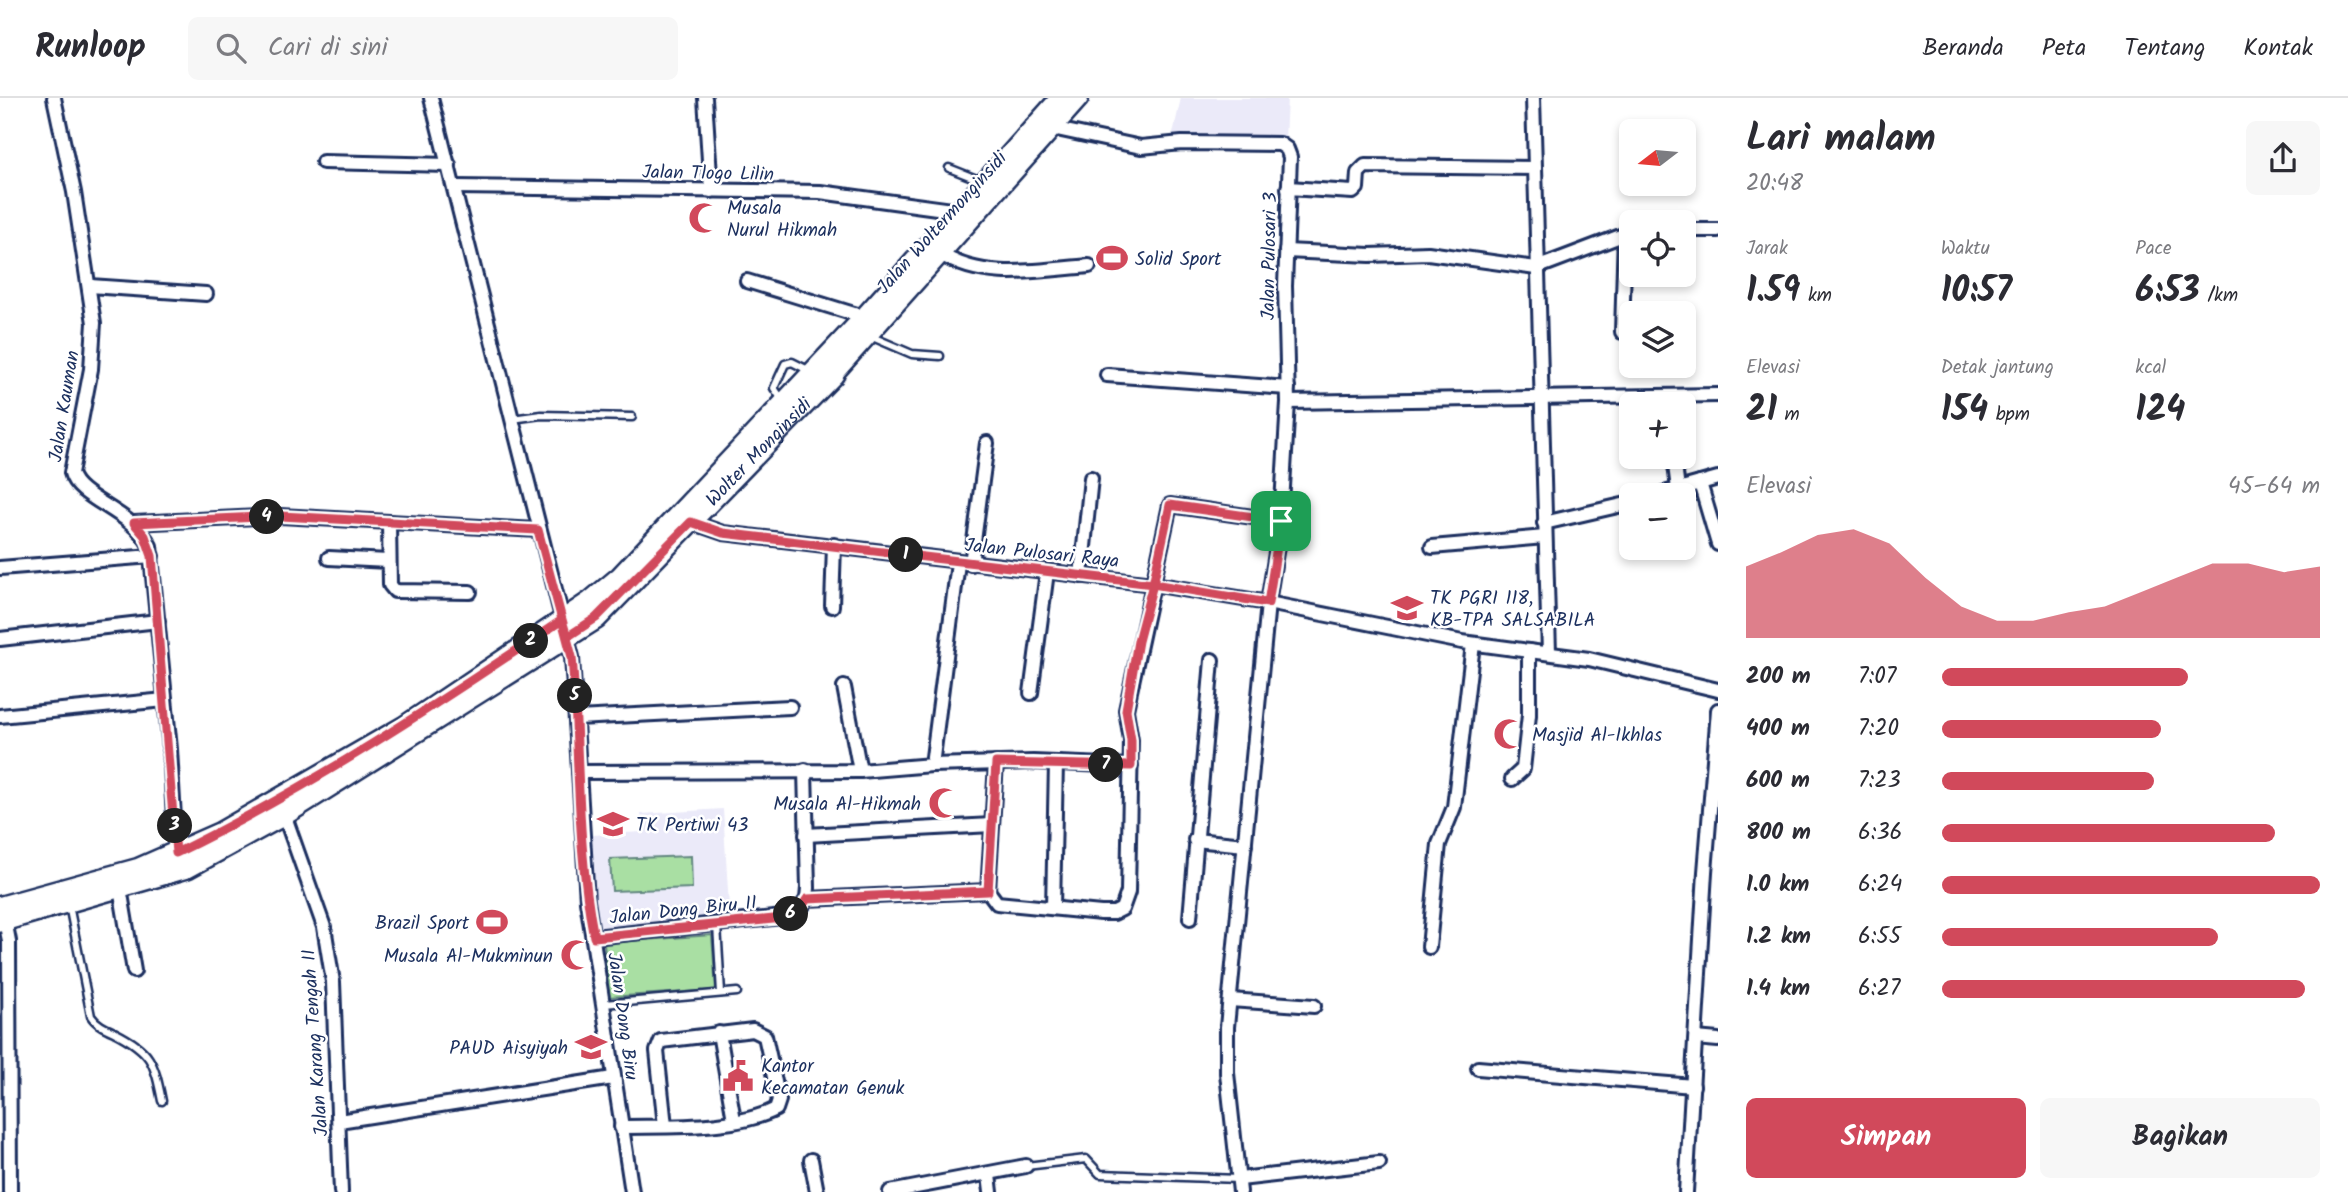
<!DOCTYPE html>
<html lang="id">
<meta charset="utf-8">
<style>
body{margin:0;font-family:Kalam,sans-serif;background:#f7f7f7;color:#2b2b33;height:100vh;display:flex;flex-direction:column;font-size:26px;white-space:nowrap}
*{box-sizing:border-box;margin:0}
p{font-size:23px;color:#7c7c81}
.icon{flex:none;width:38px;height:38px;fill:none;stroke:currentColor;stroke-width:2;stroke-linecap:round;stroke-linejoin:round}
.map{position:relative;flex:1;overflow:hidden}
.sheet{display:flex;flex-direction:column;background:#fff;width:630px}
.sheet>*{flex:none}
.needle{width:46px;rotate:254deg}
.fabs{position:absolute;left:1619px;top:21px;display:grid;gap:14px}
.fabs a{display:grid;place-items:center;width:77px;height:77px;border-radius:10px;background:#fff;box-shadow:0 4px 10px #0003;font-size:35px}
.pin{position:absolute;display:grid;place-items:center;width:60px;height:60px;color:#fff;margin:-30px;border-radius:14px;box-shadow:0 4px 10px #0006}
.km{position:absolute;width:35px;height:35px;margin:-18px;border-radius:50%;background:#222;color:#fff;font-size:19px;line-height:35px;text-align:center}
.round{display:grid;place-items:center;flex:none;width:74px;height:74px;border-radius:10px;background:#f7f7f7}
.summary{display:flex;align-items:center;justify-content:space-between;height:119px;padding:0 28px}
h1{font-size:38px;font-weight:700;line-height:52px}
.figures{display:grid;grid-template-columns:repeat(3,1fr);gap:10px;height:119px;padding:7px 28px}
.figures div{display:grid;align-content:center}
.figures b{font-size:35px;font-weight:700}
.figures small{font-size:19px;font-weight:400}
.figures p{font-size:19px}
.chart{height:196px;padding:14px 28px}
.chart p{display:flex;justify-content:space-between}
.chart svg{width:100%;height:126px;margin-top:7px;fill:#d1495b;opacity:.7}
.action{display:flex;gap:14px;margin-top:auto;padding:14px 28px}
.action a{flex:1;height:80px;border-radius:10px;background:#d1495b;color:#fff;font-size:28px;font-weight:700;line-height:80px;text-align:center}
.action a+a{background:#f7f7f7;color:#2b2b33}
ul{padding:0 28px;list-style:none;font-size:23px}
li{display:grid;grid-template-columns:112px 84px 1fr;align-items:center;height:52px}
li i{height:18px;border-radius:9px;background:#d1495b}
header{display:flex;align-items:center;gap:42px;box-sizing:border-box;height:98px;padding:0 35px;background:#fff;border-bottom:2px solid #e1e1e2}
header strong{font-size:33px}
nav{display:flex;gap:38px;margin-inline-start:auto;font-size:24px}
.search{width:490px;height:63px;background:#f7f7f7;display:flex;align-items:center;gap:18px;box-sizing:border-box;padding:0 24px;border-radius:10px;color:#7c7c81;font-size:26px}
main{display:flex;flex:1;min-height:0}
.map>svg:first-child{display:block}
.built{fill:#ebeaf9}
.green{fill:#a9dfa3;stroke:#628780;stroke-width:2}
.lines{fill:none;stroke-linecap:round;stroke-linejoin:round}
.lane-casing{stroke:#1b2f5e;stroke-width:11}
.street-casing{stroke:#1b2f5e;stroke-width:18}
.secondary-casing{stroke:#1b2f5e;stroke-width:23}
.primary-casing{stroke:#1b2f5e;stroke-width:26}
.lane{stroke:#fff;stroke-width:6}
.street{stroke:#fff;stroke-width:12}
.secondary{stroke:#fff;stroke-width:18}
.primary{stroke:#fff;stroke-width:21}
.route-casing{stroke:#fff;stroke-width:14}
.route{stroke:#d1495b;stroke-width:9}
.labels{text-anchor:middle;stroke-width:5;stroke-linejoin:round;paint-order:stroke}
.street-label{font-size:19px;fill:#1b2f5e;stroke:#fff}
.poi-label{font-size:19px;fill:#1b2f5e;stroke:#fff;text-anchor:start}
</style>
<header>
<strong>Runloop</strong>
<div class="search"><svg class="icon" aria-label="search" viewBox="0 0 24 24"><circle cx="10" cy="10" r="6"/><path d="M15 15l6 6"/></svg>Cari di sini</div>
<nav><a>Beranda</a><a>Peta</a><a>Tentang</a><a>Kontak</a></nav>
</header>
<main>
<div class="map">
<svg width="1718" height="1094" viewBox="0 0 1718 1094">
<rect width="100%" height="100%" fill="#fff"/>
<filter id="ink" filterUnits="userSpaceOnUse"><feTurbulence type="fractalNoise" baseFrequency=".0143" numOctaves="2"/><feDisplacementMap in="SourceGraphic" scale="14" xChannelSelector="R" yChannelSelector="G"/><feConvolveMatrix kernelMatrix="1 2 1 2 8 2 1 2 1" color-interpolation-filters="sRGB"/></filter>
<g filter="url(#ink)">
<!-- built -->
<g class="built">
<path d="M1181 0H1287L1285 42 1172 40Z"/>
<path d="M723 711 730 825 597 833 592 737 642 734 641 716Z"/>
</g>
<!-- green -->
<g class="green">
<path d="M691 758 692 790 612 793 610 761Z"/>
<path d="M712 837 716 892 608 899 604 845Z"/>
</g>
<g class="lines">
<defs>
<g id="lane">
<path d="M949 70 982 83"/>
<path d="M870 238 912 256 940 258"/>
<path d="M783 303 774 290 785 266 792 264 810 273"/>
<path d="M512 321 541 317 632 319"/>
<path d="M69 807 91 918C96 926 105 930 114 934 151 953 154 963 162 1003"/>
<path d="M717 827 721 895"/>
<path d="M604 906 737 894"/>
<path d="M1026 1068 1086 1061 1100 1076 1239 1081"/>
</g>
<g id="street">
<path d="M54 0 74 94 94 225 91 271 71 375C77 401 133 413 150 448L170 651 176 755"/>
<path d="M431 0 572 559 587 803 632 1094"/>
<path d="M705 0 711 93"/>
<path d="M1533 0 1549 555"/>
<path d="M1052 30 1141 49 1182 45 1280 46 1287 51 1290 59 1285 188 1288 304 1281 423 1268 505 1227 929V975L1240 1094"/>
<path d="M323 64 449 67"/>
<path d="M455 89 820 94 959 113"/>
<path d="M1288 90 1353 94 1357 90 1358 75 1365 68 1534 70"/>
<path d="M1684 132H1718"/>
<path d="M1286 153 1370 157 1428 155 1536 170 1631 134"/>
<path d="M941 156C984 184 1040 172 1089 168"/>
<path d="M747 183 864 219"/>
<path d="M90 188 206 196"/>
<path d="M1622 234 1625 135"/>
<path d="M1107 277 1288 290"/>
<path d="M1288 304 1718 297"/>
<path d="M1674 359 1678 391"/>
<path d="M1700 385 1718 446"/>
<path d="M1657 397 1718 380"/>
<path d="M691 424 723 435 1153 486 1268 505 1462 544 1589 561 1718 592"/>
<path d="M134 425 280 418 538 432"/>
<path d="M389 425 390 487 395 493 470 494"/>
<path d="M1544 425 1631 405"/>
<path d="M1432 449 1545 439"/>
<path d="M329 460 388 463"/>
<path d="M971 466 987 345"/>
<path d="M0 470 152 458"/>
<path d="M1081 478 1091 380"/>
<path d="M832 508 834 447"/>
<path d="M0 541 158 523"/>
<path d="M844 589 860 673"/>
<path d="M1031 595 1047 474"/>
<path d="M0 618 165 602"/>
<path d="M577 620 790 609"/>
<path d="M932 667 958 465"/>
<path d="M579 674 860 673 932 667 1033 664 1131 668"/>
<path d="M1512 681 1523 671 1529 617V553"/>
<path d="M284 716 324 829 333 884 341 1094"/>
<path d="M806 737 992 727"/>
<path d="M1195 742 1245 747"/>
<path d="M120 790 134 873"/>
<path d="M988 793 996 665"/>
<path d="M807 801 988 793 997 805 1101 815H1114L1122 811 1128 794 1131 642 1126 612 1170 407 1281 423"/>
<path d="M1053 810 1056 665"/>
<path d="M1190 820 1212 562"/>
<path d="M5 822 9 843 10 1094"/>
<path d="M594 839 783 819 801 810 807 801 808 790 805 672"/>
<path d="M1429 849 1439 746 1454 709 1473 546"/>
<path d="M1230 902 1314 908"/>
<path d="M719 935 734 1022"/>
<path d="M1696 940 1718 942"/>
<path d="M1478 970 1693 988"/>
<path d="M339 1023 613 980"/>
<path d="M621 1029C666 1028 736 1032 776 1011L779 1002 765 938 753 932 661 943 657 953 665 1028"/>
<path d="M811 1062 817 1094"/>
<path d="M989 1077 991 1094"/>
<path d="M1240 1081 1379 1065"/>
<path d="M890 1094 1026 1068"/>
<path d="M1686 1094 1705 774 1718 612"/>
</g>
<g id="secondary">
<path d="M833 276 1079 0"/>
<path d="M0 808 138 770 220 734 404 628 590 503 620 478 864 219 1060 0"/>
</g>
<g id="primary">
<path id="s1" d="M0 823 187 769 284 716 596 520 833 276"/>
</g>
</defs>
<!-- lane casing -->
<use href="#lane" class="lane-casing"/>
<!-- street casing -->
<use href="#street" class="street-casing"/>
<!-- secondary casing -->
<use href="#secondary" class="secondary-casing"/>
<!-- primary casing -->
<use href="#primary" class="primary-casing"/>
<!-- lane -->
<use href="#lane" class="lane"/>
<!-- street -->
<use href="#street" class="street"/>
<!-- secondary -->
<use href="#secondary" class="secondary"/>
<!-- primary -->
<use href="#primary" class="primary"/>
</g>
</g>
<g class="lines" filter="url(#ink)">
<defs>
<path id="route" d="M1281 423 1170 407 1153 486 723 435 691 424 596 520 567 539 562 522C437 606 312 689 176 755L152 458 145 438 134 425 281 418 538 432 572 559C580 653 576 747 594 839L783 820 801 810 807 801 988 793 996 665 1131 668V642L1126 612 1138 543 1153 486 1268 505 1281 423"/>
</defs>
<!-- route casing -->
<use href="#route" class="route-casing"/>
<!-- route -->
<use href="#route" class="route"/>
</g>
<!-- icons -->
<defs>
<symbol id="mosque-bare" viewBox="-9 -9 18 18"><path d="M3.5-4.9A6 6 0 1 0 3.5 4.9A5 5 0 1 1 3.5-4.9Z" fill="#d1495b" stroke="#fff" stroke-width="2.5" paint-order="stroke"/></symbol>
<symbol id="stadium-bare" viewBox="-9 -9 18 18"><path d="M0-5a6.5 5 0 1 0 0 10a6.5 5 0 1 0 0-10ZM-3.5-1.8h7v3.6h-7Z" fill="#d1495b" stroke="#fff" stroke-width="2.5" paint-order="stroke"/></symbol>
<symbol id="school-bare" viewBox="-9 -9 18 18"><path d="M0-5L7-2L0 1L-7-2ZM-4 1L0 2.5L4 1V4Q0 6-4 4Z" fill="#d1495b" stroke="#fff" stroke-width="2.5" paint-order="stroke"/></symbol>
<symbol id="civic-bare" viewBox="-9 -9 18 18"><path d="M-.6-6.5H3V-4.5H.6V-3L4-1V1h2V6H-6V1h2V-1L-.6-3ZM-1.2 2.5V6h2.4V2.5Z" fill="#d1495b" stroke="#fff" stroke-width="2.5" paint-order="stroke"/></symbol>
</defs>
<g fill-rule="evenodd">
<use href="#mosque-bare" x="682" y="98" width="44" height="44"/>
<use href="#stadium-bare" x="1090" y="138" width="44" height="44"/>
<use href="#school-bare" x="1385" y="488" width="44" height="44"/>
<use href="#mosque-bare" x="1487" y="614" width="44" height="44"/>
<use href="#mosque-bare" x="922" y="683" width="44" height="44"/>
<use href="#school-bare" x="591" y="704" width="44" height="44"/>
<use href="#stadium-bare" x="470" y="802" width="44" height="44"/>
<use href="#mosque-bare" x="554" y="835" width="44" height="44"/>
<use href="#school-bare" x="569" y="927" width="44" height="44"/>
<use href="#civic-bare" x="716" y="956" width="44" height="44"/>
</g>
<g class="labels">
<!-- street labels -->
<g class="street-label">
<text transform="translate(708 74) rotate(1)" y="7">Jalan Tlogo Lilin</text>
<text transform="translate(941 124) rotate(-48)" y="7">Jalan Woltermonginsidi</text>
<text transform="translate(1268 158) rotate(-89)" y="7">Jalan Pulosari 3</text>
<text transform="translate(63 308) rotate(-81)" y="7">Jalan Kauman</text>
<text dy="7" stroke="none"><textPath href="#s1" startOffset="906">Wolter Monginsidi</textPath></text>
<text transform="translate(1042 454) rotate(6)" y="7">Jalan Pulosari Raya</text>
<text transform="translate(683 811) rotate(-6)" y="7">Jalan Dong Biru II</text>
<text transform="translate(624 918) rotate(82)" y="7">Jalan Dong Biru</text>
<text transform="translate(314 945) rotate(-94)" y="7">Jalan Karang Tengah II</text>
</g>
<!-- poi labels -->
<g class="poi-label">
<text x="727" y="116">Musala<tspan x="727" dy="22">Nurul Hikmah</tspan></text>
<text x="1135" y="167">Solid Sport</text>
<text x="1430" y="506">TK PGRI 118,<tspan x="1430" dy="22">KB-TPA SALSABILA</tspan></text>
<text x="1532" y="643">Masjid Al-Ikhlas</text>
<text x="921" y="712" text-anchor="end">Musala Al-Hikmah</text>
<text x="636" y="733">TK Pertiwi 43</text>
<text x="469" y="831" text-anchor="end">Brazil Sport</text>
<text x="553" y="864" text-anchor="end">Musala Al-Mukminun</text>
<text x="568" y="956" text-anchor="end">PAUD Aisyiyah</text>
<text x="761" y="974">Kantor<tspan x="761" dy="22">Kecamatan Genuk</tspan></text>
</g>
</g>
</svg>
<div class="fabs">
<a><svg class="needle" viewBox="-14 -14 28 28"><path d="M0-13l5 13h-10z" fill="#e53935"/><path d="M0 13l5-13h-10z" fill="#7c7c81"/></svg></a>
<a><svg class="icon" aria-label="locate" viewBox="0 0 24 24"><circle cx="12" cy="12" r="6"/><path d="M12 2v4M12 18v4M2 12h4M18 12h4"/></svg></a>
<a><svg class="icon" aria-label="layers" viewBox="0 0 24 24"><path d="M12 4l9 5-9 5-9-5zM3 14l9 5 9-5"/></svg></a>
<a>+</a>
<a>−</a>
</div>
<div class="pin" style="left:1281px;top:423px;background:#1e9e55"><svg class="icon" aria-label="arrive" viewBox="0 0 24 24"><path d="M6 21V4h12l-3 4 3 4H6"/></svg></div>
<b class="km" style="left:906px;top:457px">1</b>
<b class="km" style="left:531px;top:543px">2</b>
<b class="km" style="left:175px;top:728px">3</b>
<b class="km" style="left:267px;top:419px">4</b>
<b class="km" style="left:575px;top:598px">5</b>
<b class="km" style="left:791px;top:816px">6</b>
<b class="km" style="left:1106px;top:667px">7</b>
</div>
<section class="sheet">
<div class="summary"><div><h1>Lari malam</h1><p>20:48</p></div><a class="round"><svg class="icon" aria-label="share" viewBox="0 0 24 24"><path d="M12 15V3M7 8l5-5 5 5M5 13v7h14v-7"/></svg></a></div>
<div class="figures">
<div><p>Jarak</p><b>1.59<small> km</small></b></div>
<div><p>Waktu</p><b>10:57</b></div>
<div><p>Pace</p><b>6:53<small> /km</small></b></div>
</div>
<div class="figures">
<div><p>Elevasi</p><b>21<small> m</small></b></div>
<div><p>Detak jantung</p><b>154<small> bpm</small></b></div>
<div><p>kcal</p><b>124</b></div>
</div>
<div class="chart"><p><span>Elevasi</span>45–64 m</p>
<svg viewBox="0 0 160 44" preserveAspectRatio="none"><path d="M0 44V19L10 14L20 8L30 6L40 11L50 23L60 33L70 38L80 38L90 35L100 33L110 28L120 23L130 18L140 18L150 21L160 19V44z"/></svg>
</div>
<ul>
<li><b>200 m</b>7:07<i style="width:65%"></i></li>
<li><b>400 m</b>7:20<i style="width:58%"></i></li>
<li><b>600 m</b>7:23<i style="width:56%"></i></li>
<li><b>800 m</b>6:36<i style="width:88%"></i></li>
<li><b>1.0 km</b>6:24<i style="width:100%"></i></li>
<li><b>1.2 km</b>6:55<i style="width:73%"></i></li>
<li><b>1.4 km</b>6:27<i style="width:96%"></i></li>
</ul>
<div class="action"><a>Simpan</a><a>Bagikan</a></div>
</section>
</main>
